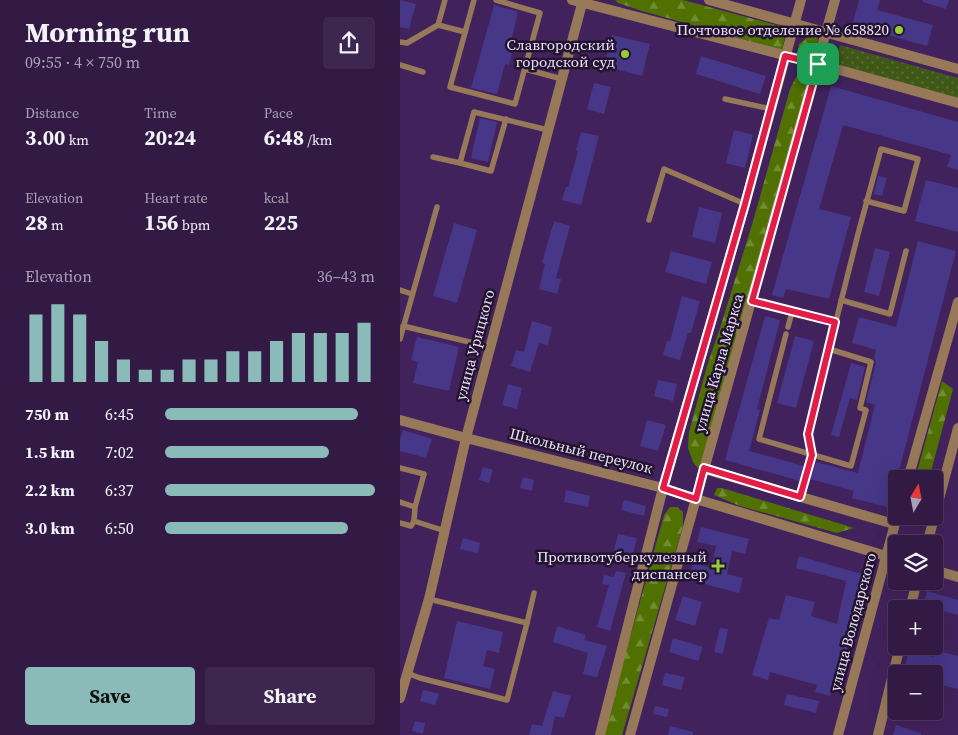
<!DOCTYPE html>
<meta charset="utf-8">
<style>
body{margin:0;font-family:"Source Serif 4",serif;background:#3d2750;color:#f1f3f6;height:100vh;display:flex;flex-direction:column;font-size:19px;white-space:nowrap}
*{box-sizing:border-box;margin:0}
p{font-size:16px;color:#a8a1b3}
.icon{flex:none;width:28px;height:28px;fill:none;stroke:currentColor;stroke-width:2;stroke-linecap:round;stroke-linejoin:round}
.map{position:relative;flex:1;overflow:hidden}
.sheet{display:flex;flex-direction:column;background:#321a45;width:400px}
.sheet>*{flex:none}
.needle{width:32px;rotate:10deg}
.buttons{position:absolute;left:488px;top:470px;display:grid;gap:10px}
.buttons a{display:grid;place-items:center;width:55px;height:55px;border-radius:5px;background:#321a45;box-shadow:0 5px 20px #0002,0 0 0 1px #4d385e;font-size:25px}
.pin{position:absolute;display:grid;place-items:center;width:42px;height:42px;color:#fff;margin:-21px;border-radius:10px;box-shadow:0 2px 8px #0006}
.round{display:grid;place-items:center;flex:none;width:52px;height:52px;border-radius:5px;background:#3d2750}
.summary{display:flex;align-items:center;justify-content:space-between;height:85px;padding:0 25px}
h1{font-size:28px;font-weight:700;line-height:38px}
.stats{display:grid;grid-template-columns:repeat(3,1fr);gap:8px;height:85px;padding:5px 25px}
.stats div{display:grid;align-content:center}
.stats b{font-size:21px;font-weight:700}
.stats small{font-size:14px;font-weight:400}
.stats p{font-size:14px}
.chart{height:140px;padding:10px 25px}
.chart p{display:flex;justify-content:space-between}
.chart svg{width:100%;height:90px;margin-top:5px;stroke:#8bbbb9;stroke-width:6}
.cta{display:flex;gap:10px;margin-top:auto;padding:10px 25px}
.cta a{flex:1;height:58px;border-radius:5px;background:#8bbbb9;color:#111;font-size:20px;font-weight:700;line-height:58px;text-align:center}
.cta a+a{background:#3d2750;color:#f1f3f6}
ul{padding:0 25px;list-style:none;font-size:16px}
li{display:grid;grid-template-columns:80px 60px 1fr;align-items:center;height:38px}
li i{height:12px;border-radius:6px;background:#8bbbb9}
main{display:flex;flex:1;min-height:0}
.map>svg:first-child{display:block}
.grass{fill:url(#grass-dots)}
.forest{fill:url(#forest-firs)}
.building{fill:#463788}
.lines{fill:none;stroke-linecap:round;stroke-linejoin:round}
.service{stroke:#977959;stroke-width:5.5}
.minor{stroke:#977959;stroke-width:10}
.tertiary{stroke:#977959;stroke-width:10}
.route-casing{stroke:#fff;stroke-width:10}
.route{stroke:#e11d48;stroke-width:6}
.poi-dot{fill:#97cc38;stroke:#22142e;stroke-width:2}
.labels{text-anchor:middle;stroke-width:5;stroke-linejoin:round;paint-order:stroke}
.poi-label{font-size:15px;fill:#eee0fc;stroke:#22142e;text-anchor:end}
.street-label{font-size:15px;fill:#eee0fc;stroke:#22142e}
</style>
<main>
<section class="sheet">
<div class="summary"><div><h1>Morning run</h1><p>09:55 · 4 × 750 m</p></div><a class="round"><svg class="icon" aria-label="share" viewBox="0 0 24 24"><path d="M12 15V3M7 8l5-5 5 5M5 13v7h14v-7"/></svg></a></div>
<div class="stats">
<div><p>Distance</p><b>3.00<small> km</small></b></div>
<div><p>Time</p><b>20:24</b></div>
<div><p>Pace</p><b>6:48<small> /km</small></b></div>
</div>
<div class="stats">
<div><p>Elevation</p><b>28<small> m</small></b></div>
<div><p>Heart rate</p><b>156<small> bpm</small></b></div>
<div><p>kcal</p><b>225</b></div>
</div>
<div class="chart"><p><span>Elevation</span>36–43 m</p>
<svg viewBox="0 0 160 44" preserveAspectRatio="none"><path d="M5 44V11M15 44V6M25 44V11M35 44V24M45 44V33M55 44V38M65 44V38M75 44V33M85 44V33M95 44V29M105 44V29M115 44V24M125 44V20M135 44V20M145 44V20M155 44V15"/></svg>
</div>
<ul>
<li><b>750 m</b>6:45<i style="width:92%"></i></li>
<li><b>1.5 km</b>7:02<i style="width:78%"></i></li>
<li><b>2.2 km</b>6:37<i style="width:100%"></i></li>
<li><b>3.0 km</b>6:50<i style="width:87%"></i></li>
</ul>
<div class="cta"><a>Save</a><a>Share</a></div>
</section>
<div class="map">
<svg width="558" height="735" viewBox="0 0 558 735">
<defs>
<pattern id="grass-dots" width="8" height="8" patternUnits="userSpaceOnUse" patternTransform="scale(1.25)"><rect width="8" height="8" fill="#405817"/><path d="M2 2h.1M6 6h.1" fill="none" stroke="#5c703a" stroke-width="1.8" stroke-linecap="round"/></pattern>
<pattern id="forest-firs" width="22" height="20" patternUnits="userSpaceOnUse" patternTransform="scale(1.25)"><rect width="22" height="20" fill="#507101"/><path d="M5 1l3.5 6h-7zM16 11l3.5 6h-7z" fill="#728c34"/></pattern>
</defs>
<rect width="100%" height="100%" fill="#42225c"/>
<!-- grass -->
<path class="grass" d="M440 45 558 78V98L434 65Z"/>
<!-- forest -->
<g class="forest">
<path d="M215 0H283L387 28 382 50 242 11 218 3Z"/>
<path d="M410 35 418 38C418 47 415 52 408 57L400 53 398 45Z"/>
<path d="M406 73 411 84 304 459 298 468 293 462 288 448 289 432 307 366 321 325 354 218 390 89 397 75Z"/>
<path d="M542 381 553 389 529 479H515Z"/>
<path d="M317 488H322L454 528 437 533 340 506 314 495Z"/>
<path d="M270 507H277L283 512V526L222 735H203L264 515Z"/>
</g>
<!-- building -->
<g class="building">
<path d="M0 0 16 4 9 29 0 27Z"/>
<path d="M459 0H480L477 10 533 25 527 46 452 25Z"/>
<path d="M523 0H549L546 9 523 2Z"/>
<path d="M94 5 118 12 112 37 116 38 109 65 105 64 97 94 71 88Z"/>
<path d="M212 35 250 44 242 76 204 66Z"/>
<path d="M301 56 366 76 360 94 296 74Z"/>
<path d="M194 83 211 87 204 114 187 109Z"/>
<path d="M431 86 558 122V170L547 167 551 155 443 125 419 209 451 217 429 299 386 289 383 298 372 295Z"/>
<path d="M80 118 97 122 88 162 71 158Z"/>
<path d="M334 130 353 135 345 168 326 163Z"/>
<path d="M181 132 199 136 181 205 162 200 166 187H168L178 151 176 150Z"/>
<path d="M478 176 487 178 482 196 474 194Z"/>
<path d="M526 180 558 188V232L515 221Z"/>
<path d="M299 207 322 213 315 243 292 237Z"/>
<path d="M154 221 170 226 156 278 161 279 157 294 139 289 145 264 142 263Z"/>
<path d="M54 223 77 230 57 303 33 296Z"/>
<path d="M518 241 556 251 497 479H496V483L490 508 452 498 454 491 410 479 416 462 458 473 475 405 466 402 476 363 474 358 476 350 452 343 459 317 496 327Z"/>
<path d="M475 248 490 252 479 296 464 292Z"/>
<path d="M271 251 312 262 306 284 265 272Z"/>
<path d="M282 296 300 301 291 333H288L280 360 263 355 267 341H270Z"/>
<path d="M365 316 380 320 357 409 360 410 349 451 404 466 400 481 325 460Z"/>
<path d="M132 321 152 327 148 345 139 343 130 372 111 366 116 350 124 352Z"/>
<path d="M395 336 414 341 396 408 377 403Z"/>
<path d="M17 337 59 347 49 391 13 383 18 362 11 360Z"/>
<path d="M451 363 465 367 457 400 450 398 439 437 431 435Z"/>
<path d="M258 380 277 384 273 401 254 396Z"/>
<path d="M108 384 122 388 117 409 102 405Z"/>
<path d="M247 420 266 425 258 451 240 446Z"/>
<path d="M3 430 32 439 26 458 0 451V440Z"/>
<path d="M83 467 93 470 89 483 79 480Z"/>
<path d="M123 477 134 480 132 491 120 488Z"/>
<path d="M166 490 190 496 188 507 164 502Z"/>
<path d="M224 500 246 506 244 516 221 510Z"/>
<path d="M301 527 349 539 345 554 332 551 327 574 343 578 339 593 289 580 293 563 311 568 316 546 297 542Z"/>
<path d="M218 534 237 538 233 554 214 550Z"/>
<path d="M63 538 80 543 78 553 60 549Z"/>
<path d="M399 556 465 575 447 651 442 650 430 696 415 692 417 685 370 672 368 680 352 675 369 618 379 620 386 595 415 602 411 616 437 624 446 581 396 568Z"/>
<path d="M216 571 226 573 210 631 197 627 209 585 202 584 204 575 214 577Z"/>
<path d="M527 591 558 600V615L536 609H522Z"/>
<path d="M283 596 302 602 295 626 275 620Z"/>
<path d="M57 621 103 632 99 653 87 650 83 666 95 669 90 689 44 678Z"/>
<path d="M157 626 186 635 184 640 207 646 197 677 183 674 188 653 153 642Z"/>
<path d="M320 628 328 629 323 654 314 652Z"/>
<path d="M273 638 303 647 298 661 269 652Z"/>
<path d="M509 650 534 657V650L558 656V689L534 683V674H503Z"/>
<path d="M265 673 285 677 281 690 262 685Z"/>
<path d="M23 690 39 694 35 705 20 701Z"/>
<path d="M153 691 171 696 164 718 155 716 151 735H129L132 724 142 726Z"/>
<path d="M387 694 419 701 416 713 384 705Z"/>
<path d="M255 706 269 709 267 717 253 714Z"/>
<path d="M15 721 25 723 23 734 12 731Z"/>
<path d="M496 725 521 733V735H493Z"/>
<path d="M270 726 293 732V735H268Z"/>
</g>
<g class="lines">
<!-- service -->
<g class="service">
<path d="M74 0 50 87 115 104 140 13 96 0"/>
<path d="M38 25 65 32"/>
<path d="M0 42 7 43 38 25 45 0"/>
<path d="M0 65 23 72"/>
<path d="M125 69 162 79"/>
<path d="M325 99 371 109"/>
<path d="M106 119 91 171 60 163 74 112 148 130"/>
<path d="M33 157 60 163"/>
<path d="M249 220 264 169 345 204"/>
<path d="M0 290 12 294"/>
<path d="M441 300 490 314 506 251"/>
<path d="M352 301 435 322"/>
<path d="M3 326 90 347"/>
<path d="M388 327 392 312"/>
<path d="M386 334 359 439 451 466 466 410 460 408 471 362 429 349 408 434 412 455 400 497"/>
<path d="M0 339 37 207"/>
<path d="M429 349 458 234 481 149 518 159 504 211 466 201"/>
<path d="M0 468 24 474 15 507 14 521"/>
<path d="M0 502 15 507"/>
<path d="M0 523 11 526 14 521 45 531"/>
<path d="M127 623 134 593"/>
<path d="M7 673 20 678 107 700 127 623 29 599"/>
</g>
<!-- minor -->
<g class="minor">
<path d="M0 420 66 438 263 488 296 499 496 559"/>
<path d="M304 469 494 524"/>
<path d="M508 479 558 302"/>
<path d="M527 544 558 428"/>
<path d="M534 570 558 577"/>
<path d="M510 609 517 581"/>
<path d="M200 735 263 488 345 204 401 0"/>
<path d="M230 735 435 0"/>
<path d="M438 735 497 516"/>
<path d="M478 735 500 646"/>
</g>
<!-- tertiary -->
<g class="tertiary">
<path d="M172 0 418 64 558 103"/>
<path d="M309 0 558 69"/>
<path d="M0 698 29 599 66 438 183 0"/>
</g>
</g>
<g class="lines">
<defs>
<path id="route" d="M385 56 418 64 352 301 435 322 408 434 412 455 400 497 304 468 296 499 263 488 345 204Z"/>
</defs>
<!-- route casing -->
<use href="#route" class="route-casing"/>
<!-- route -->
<use href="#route" class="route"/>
</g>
<!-- markers -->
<g class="poi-dot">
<circle cx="499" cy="30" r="5"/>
<circle cx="225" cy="54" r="5"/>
<path d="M315.5 558.5h5v5h5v5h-5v5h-5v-5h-5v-5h5z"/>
</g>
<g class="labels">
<!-- poi labels -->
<g class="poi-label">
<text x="489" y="35">Почтовое отделение № 658820</text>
<text x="215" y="50">Славгородский<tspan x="215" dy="17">городской суд</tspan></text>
<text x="307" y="562">Противотуберкулезный<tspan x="307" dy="17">диспансер</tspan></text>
</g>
<!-- street labels -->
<g class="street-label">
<text transform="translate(75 345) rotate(-75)" y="5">улица Урицкого</text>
<text transform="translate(319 363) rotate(-74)" y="5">улица Карла Маркса</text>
<text transform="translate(181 451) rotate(14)" y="5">Школьный переулок</text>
<text transform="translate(453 622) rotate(-75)" y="5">улица Володарского</text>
</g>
</g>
</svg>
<div class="buttons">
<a><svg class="needle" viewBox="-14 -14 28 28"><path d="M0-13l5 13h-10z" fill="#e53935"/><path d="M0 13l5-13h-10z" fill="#a8a1b3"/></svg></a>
<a><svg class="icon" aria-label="layers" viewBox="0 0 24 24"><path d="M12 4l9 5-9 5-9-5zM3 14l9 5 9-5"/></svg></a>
<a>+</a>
<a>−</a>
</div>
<div class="pin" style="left:418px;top:64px;background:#1e9e55"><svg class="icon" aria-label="arrive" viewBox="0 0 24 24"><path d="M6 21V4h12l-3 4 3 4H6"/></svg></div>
</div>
</main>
